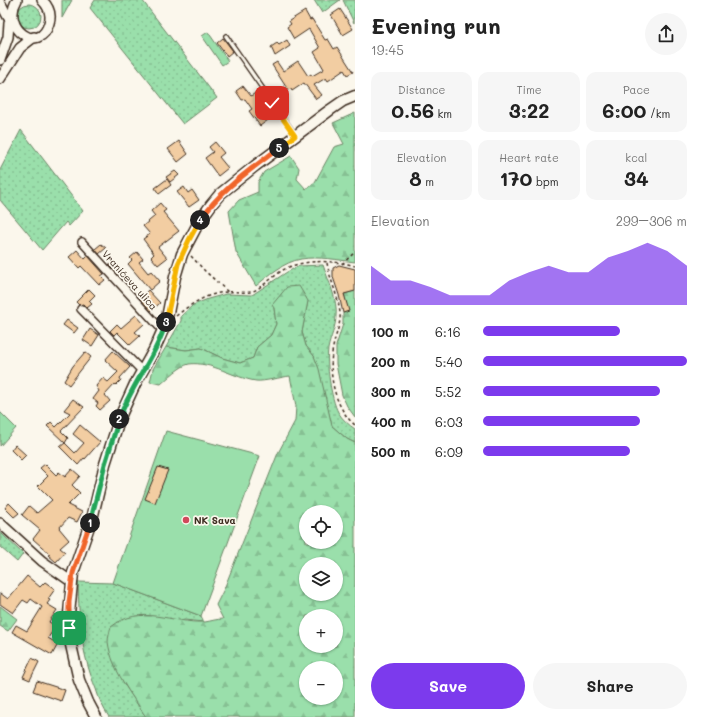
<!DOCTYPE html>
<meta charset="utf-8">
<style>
body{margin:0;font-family:Mali,sans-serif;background:#f6f6f6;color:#222;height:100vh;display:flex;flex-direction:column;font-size:15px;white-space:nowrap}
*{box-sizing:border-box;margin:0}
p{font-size:13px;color:#767676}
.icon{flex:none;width:22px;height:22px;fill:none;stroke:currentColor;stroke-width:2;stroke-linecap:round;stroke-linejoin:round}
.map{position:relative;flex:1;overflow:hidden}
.side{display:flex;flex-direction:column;background:#fff;width:348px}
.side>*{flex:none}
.buttons{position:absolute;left:299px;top:505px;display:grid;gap:8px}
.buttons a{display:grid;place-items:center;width:44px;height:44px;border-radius:50%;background:#fff;box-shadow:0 1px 3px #0004;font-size:20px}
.pin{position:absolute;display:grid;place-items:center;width:34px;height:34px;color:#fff;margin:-17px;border-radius:8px;box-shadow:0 2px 6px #0006}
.km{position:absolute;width:20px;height:20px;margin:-10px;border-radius:50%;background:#222;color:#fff;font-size:11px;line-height:20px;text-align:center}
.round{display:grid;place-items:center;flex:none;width:42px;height:42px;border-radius:21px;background:#f6f6f6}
.overview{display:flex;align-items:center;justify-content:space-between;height:68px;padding:0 16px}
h1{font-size:22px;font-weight:800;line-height:30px}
.figures{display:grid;grid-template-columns:repeat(3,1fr);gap:6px;height:68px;padding:4px 16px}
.figures div{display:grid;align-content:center;border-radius:10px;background:#f6f6f6;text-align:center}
.figures b{font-size:20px;font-weight:800}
.figures small{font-size:11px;font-weight:400}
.figures p{font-size:11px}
.chart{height:112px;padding:8px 16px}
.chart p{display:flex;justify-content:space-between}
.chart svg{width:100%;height:72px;margin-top:4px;fill:#7c3aed;opacity:.7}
.cta{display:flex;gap:8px;margin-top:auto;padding:8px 16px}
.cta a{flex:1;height:46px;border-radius:24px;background:#7c3aed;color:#fff;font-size:16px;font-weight:800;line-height:46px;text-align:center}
.cta a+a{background:#f6f6f6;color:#222}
ul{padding:0 16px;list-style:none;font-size:13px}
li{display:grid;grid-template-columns:64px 48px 1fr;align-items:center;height:30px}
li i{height:10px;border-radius:5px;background:#7c3aed}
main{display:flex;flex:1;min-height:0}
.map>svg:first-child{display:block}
.grass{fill:url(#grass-dots);stroke:#6a8464}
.forest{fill:url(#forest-firs);stroke:#6a8464;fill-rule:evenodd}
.green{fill:#9adfab;stroke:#6a8464}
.building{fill:#f2cda2;stroke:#3b2a1e}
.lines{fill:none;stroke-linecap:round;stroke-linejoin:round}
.service-casing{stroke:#3b2a1e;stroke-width:6}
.minor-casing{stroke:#3b2a1e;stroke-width:10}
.tertiary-casing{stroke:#3b2a1e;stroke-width:12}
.secondary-casing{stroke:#3b2a1e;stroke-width:13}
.path{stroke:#3b2a1e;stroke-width:1.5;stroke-dasharray:3 3;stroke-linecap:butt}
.service{stroke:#fbf7ec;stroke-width:3.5}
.minor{stroke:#fbf7ec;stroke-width:7}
.tertiary{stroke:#fbf7ec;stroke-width:9}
.secondary{stroke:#fbf7ec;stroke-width:10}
.split-1-casing{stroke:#fff;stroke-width:8}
.split-2-casing{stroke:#fff;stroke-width:8}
.split-3-casing{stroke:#fff;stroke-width:8}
.split-4-casing{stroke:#fff;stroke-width:8}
.split-5-casing{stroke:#fff;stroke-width:8}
.split-6-casing{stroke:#fff;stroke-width:8}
.split-1{stroke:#f0652b;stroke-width:5}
.split-2{stroke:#22a559;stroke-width:5}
.split-3{stroke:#22a559;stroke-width:5}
.split-4{stroke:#f5b400;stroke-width:5}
.split-5{stroke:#f0652b;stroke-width:5}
.split-6{stroke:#f5b400;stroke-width:5}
.poi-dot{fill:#d1495b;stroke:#fbf7ec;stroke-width:1.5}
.labels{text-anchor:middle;stroke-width:3.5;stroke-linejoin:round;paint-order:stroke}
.street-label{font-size:10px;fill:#3b2a1e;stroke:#fbf7ec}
.poi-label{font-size:10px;font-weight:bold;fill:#3b2a1e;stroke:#fbf7ec;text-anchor:start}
</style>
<main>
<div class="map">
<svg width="355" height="717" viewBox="0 0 355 717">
<defs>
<pattern id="grass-dots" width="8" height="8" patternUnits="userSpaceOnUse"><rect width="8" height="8" fill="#9adfab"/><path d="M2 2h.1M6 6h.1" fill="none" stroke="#86c093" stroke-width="1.8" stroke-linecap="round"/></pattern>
<pattern id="forest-firs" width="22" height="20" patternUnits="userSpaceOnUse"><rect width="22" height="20" fill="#9adfab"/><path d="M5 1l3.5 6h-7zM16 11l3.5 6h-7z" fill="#86c093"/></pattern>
</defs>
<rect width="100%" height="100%" fill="#fbf7ec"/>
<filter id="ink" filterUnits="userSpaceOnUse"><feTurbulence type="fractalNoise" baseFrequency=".025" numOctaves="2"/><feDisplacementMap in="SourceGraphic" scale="8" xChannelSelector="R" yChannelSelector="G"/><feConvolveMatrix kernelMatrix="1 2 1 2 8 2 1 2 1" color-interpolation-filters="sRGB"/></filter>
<g filter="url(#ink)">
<!-- grass -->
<g class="grass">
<path d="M62 0H72L62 18Z"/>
<path d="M95 0H142L217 98 183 124 90 8Z"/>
<path d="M314 0H340L322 13Z"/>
<path d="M343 0H355L354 23Z"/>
<circle cx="29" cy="16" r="12"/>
<path d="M21 130 83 211 69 226 66 222 42 250 0 200V170Z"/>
<path d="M323 265C328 280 338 300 336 316 336 327 330 338 328 349 326 363 331 399 338 412 342 419 349 425 355 429V443L347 439 332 426 314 356 306 346 302 332 308 301 274 308 276 324 271 335 257 347 253 358 240 363 222 358 201 348 186 350 166 347 181 321V316L193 305 208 299 226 294 252 295 287 272 299 266Z"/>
<path d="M0 532 23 554 17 562 0 547Z"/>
<path d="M78 582 113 583 201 616 204 622 184 620 113 660 126 687 146 717H109C103 708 99 699 96 689 81 653 79 621 78 582Z"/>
</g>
<!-- forest -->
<g class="forest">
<path d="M355 113V262C338 260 319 256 301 259 284 262 269 275 256 286L236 252 229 211 239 200 258 192V182L264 172 291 156 299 168 297 179 306 189 315 182 334 147 344 144 333 123Z"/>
<path d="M299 286 308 301 302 332 306 346 314 356 319 369 332 426 347 439 355 443V717H146C131 694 112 670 108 642 108 637 110 631 111 627 141 603 172 624 205 622 211 621 217 619 223 619L216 605 224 589 278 453 295 421 296 406 290 376C281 377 264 382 256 381 234 378 211 361 189 364 180 366 168 378 161 384L150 382 153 369 166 347 186 350 201 348 222 358 240 363 253 358 257 347 271 335 276 324 274 308 272 305 287 287ZM306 512H336V542H306ZM306 564H336V594H306ZM306 616H336V646H306ZM306 668H336V698H306Z"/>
<path d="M355 291V417L347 406 342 395 336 364V346L343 324V313L348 311 344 294Z"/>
<path d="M0 606 17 619 8 631 0 626Z"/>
</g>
<!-- green -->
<g class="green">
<path d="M208 32 228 61 222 65 202 36Z"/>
<path d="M0 412 16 428 0 446Z"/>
<path d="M166 431 260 456 201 616 113 583Z"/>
</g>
<!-- building -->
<g class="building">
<path d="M340 9 353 29 343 35 331 15Z"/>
<path d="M305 11 310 20 312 19 325 40 328 39 334 49 337 47 353 72 347 75 344 70 328 81 326 78 314 85 322 95 316 99 304 83 292 91 291 89 288 90 272 65 277 62 283 71 298 61 308 76 311 74 312 76 324 69 314 52 320 48 309 29 294 39 287 27 291 24 289 21Z"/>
<path d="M223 38 233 51 227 56 226 54H225L217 43Z"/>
<path d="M287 40 290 46 275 56 271 47 277 43 279 45Z"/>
<path d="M243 86 251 96 258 91 276 114 260 126 249 111 252 109 245 99 242 100 236 91Z"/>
<path d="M179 141 188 154 178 162 168 149Z"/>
<path d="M215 142 224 153 219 157 228 168 218 176 205 158 213 152 209 147Z"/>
<path d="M175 171 179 175 170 182 166 177Z"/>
<path d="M167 179 171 185 159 194 155 188Z"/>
<path d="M184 187 188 193 192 190 199 200 189 207 177 192Z"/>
<path d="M160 203 166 210 163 212 179 231 158 247 167 258 158 265 151 257 154 254 143 239 150 234 143 226 155 216 151 211Z"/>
<path d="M101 244 106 248 99 254 95 249Z"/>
<path d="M77 250 85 259 88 256 104 274 101 276 105 280 99 285 81 266 79 268 69 257Z"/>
<path d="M137 252 143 259 139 262 148 273 151 271 160 281 150 290 128 264 132 260 130 258Z"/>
<path d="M113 262 119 269 116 272 110 265Z"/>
<path d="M339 265 355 269V291L344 294 349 311 343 313 339 295 333 277V268Z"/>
<path d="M89 289 95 295 89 301 92 304 87 308 83 304 79 305 76 302Z"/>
<path d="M148 290 160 303 151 311 140 299Z"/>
<path d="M136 315 144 324 135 332 140 336 130 345 117 332 114 335 110 331 117 324 121 328Z"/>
<path d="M67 320 78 328 74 333 63 325Z"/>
<path d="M90 329 99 335 92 346 83 340Z"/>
<path d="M113 351 130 367 120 378 121 380 116 385 115 384 105 395 110 401 100 410 96 406 98 403 93 399 99 391 96 386 103 378 108 382 118 372 105 360Z"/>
<path d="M85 352 91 357 69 385 64 381 73 366Z"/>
<path d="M73 399 84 407 61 431 68 438 65 443 47 426 51 422 56 427 70 413 64 410Z"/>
<path d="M80 425 100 442 85 459 84 458 78 465 60 447 65 443 75 453 84 443 73 434Z"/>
<path d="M15 445 26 455 21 460 11 450Z"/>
<path d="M45 464 56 475 59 472 65 477 72 469 80 476 72 485 80 493 68 505 82 512 77 522 68 518 59 528 69 540 60 548 65 552 56 562 48 555 50 554 33 539 40 530 22 515 29 506 37 513 52 500 38 486 48 476 40 468Z"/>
<path d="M158 467 168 470 155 503 145 499Z"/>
<path d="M9 503 19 513 14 517 5 508Z"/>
<path d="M27 576 40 587 45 582 55 589 48 599 50 600 47 604 57 610 49 622 56 626 48 638 58 644 52 655 12 632 16 625 27 631 42 607 31 599 28 603 23 600 13 613 0 604V593L8 599Z"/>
<path d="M32 658 39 662 30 680 23 677Z"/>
<path d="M37 681 65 690 61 701 33 691Z"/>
</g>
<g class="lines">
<defs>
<path id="service" d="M226 36 295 135"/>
<g id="minor">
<path d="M82 242 163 331"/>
<path d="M81 309 142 371"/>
</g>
<g id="tertiary">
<path d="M17 0C0 28 40 56 49 23 52 14 48 6 42 0"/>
<path d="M0 2 8 17"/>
<path d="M0 60 8 37 9 23"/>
<path d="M0 79 20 48 34 37"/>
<path d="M0 523 42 561 72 582"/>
</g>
<path id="secondary" d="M96 717 88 702 79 680 71 645 69 614 73 573 93 515 105 464 120 417 135 384 154 350 166 323 175 277 182 254 199 222 211 205 220 194 255 166 330 110 343 101 355 96"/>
</defs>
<!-- service casing -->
<use href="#service" class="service-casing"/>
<!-- minor casing -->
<use href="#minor" class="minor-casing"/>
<!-- tertiary casing -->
<use href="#tertiary" class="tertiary-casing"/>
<!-- secondary casing -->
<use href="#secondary" class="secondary-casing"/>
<!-- path -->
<g class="path">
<path d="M191 256 205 271 228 292"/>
<path d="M327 263C330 280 338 295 340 313 341 324 336 333 334 343 327 369 333 407 355 425"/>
<path d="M342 264 355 252"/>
<path d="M176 316C192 303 208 293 228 292 235 291 243 293 250 292 258 291 275 275 283 270 301 259 335 260 355 266"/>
</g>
<!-- service -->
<use href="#service" class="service"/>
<!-- minor -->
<use href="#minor" class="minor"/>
<!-- tertiary -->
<use href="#tertiary" class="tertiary"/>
<!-- secondary -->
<use href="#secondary" class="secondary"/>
</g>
</g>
<g class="lines" filter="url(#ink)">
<defs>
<path id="split-1" d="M69 628V602L73 573 90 523"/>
<path id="split-2" d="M90 523 105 464 119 419"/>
<path id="split-3" d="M119 419C131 385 156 357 166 322"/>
<path id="split-4" d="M166 322 178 264 189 240 200 220"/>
<path id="split-5" d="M200 220C220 190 250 170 279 148"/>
<path id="split-6" d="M272 103 295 136 279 148"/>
</defs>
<!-- split-1 casing -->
<use href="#split-1" class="split-1-casing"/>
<!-- split-2 casing -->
<use href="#split-2" class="split-2-casing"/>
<!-- split-3 casing -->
<use href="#split-3" class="split-3-casing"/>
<!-- split-4 casing -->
<use href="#split-4" class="split-4-casing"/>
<!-- split-5 casing -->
<use href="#split-5" class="split-5-casing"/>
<!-- split-6 casing -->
<use href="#split-6" class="split-6-casing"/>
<!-- split-1 -->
<use href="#split-1" class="split-1"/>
<!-- split-2 -->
<use href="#split-2" class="split-2"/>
<!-- split-3 -->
<use href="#split-3" class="split-3"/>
<!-- split-4 -->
<use href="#split-4" class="split-4"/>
<!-- split-5 -->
<use href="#split-5" class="split-5"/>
<!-- split-6 -->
<use href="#split-6" class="split-6"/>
</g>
<!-- markers -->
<circle class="poi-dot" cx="186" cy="520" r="4"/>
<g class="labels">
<!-- street labels -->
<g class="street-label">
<text transform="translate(130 280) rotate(48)" y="4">Vranićeva ulica</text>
</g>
<!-- poi labels -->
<g class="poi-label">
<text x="194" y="524">NK Sava</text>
</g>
</g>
</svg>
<div class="buttons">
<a><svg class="icon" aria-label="locate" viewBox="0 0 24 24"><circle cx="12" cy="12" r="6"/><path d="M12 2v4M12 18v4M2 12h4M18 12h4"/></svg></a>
<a><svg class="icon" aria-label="layers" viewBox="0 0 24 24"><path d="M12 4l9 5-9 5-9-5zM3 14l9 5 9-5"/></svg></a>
<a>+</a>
<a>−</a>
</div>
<div class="pin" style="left:69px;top:628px;background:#1e9e55"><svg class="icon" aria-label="arrive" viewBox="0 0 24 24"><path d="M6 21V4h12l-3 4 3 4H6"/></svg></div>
<div class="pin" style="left:272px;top:103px;background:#d93025"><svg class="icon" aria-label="check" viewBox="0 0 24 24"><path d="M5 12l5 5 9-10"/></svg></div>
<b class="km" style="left:90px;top:523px">1</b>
<b class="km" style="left:119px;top:419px">2</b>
<b class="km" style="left:166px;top:322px">3</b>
<b class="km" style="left:200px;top:220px">4</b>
<b class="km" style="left:279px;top:148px">5</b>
</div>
<section class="side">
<div class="overview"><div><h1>Evening run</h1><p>19:45</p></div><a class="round"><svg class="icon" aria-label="share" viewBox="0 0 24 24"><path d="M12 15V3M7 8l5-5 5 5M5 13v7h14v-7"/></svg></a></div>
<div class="figures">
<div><p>Distance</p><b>0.56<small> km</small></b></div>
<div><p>Time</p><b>3:22</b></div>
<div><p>Pace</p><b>6:00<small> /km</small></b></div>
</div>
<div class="figures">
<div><p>Elevation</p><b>8<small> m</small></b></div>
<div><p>Heart rate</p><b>170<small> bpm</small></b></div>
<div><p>kcal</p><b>34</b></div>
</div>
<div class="chart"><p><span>Elevation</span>299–306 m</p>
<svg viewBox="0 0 160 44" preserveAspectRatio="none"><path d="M0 44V20L10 29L20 29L30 33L40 38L50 38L60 38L70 29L80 24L90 20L100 24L110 24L120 15L130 11L140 6L150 11L160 20V44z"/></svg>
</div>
<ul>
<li><b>100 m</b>6:16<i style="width:67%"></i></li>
<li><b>200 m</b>5:40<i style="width:100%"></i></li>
<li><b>300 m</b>5:52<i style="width:87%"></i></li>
<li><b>400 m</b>6:03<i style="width:77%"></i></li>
<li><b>500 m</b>6:09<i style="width:72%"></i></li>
</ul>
<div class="cta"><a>Save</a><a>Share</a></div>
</section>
</main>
